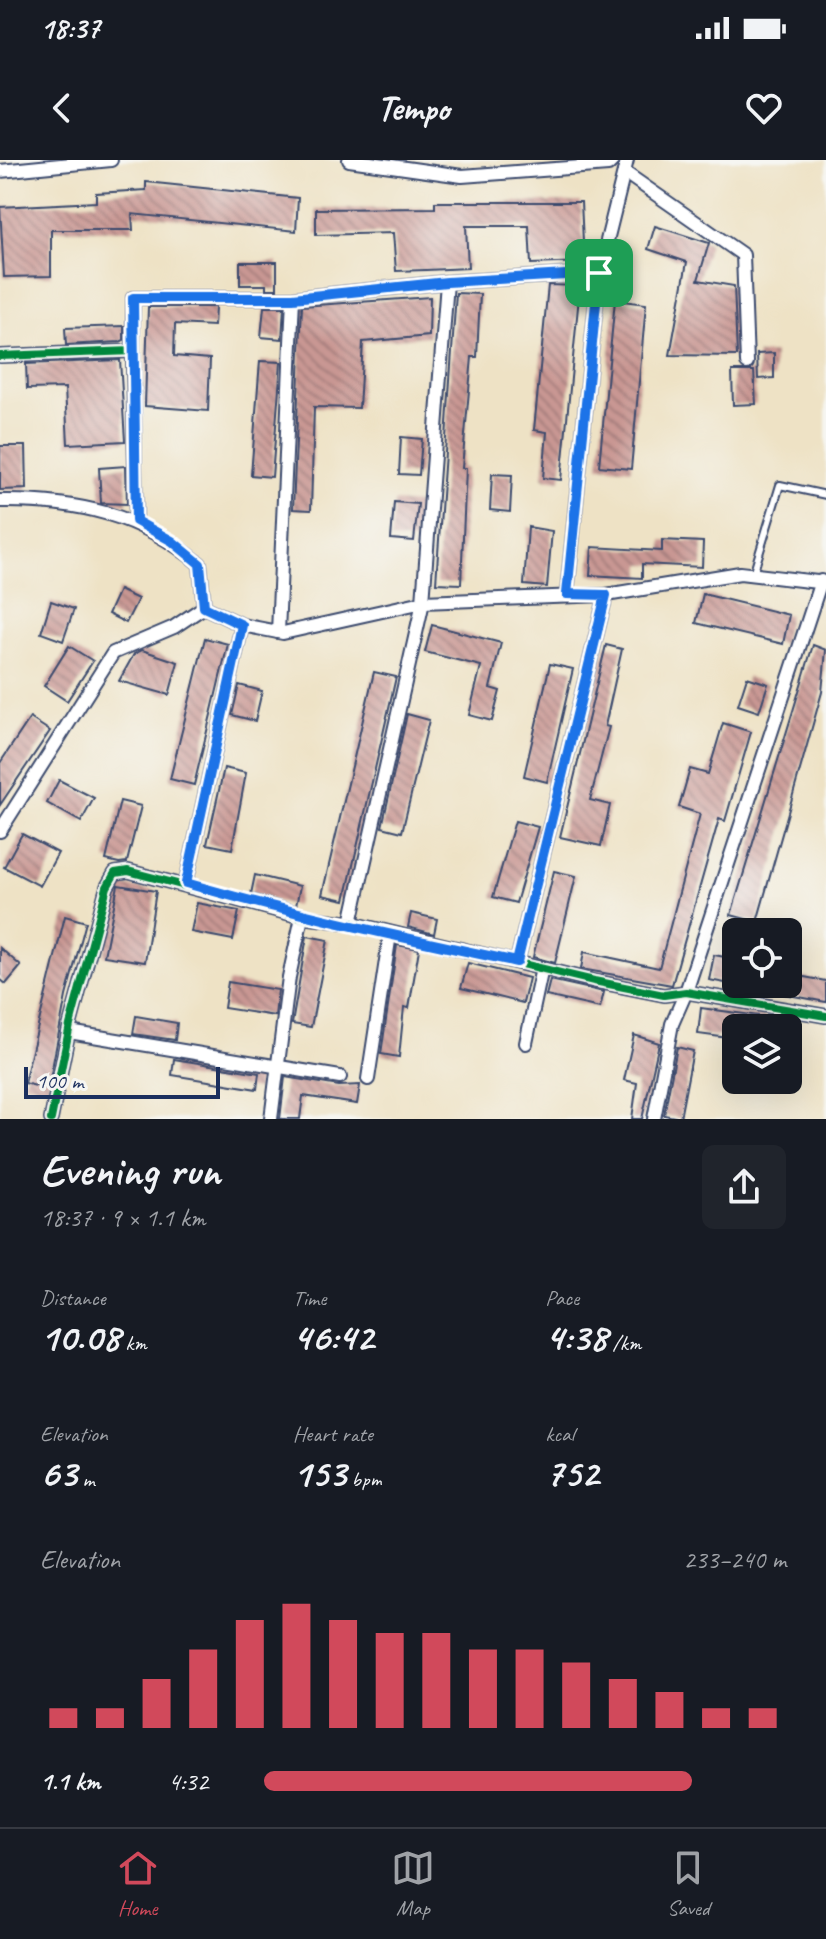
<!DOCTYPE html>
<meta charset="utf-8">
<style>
body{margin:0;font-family:Caveat,sans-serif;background:#20242c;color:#f1f3f6;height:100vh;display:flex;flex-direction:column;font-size:30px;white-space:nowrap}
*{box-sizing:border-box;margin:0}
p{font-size:26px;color:#9ea1a6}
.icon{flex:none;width:44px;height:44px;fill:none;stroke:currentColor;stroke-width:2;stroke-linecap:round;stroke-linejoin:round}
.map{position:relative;height:959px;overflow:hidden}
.panel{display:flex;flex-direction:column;background:#171b24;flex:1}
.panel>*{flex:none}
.tools{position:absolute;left:722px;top:758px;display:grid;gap:16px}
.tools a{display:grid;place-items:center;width:80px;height:80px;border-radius:12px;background:#171b24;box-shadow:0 8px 32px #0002;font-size:40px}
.scale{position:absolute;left:24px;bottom:20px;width:196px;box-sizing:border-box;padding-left:8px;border:4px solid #1b2f5e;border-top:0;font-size:22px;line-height:28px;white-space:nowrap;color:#1b2f5e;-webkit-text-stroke:6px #f6f6f2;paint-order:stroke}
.pin{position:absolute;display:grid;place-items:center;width:68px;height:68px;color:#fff;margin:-34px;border-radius:16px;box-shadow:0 4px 12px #0006}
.round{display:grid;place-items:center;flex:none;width:84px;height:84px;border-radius:12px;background:#20242c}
.summary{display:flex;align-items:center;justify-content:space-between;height:136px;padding:0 40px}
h1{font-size:44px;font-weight:600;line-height:60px}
.figures{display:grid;grid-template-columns:repeat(3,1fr);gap:12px;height:136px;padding:8px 40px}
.figures div{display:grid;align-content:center}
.figures b{font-size:40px;font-weight:600}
.figures small{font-size:22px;font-weight:400}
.figures p{font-size:22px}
.chart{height:224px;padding:16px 40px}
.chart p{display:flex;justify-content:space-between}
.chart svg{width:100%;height:144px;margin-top:8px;stroke:#d1495b;stroke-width:6}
ul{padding:0 40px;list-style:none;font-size:26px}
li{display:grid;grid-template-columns:128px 96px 1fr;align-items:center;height:60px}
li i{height:20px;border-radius:10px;background:#d1495b}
.status{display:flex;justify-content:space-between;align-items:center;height:56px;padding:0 40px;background:#171b24;direction:ltr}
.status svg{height:22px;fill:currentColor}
header{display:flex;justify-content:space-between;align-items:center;height:104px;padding:0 40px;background:#171b24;font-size:36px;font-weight:600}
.tab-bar{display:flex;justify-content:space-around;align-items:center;height:112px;border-top:2px solid #363941;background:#171b24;font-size:22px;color:#9ea1a6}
.tab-bar a{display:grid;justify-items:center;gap:4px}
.tab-bar .current{color:#d1495b}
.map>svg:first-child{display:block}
.building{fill:url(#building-back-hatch)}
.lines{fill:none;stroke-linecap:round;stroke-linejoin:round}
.lane-casing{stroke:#3b4a6d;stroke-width:10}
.street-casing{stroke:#3b4a6d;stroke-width:16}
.lane{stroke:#fff;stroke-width:6}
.street{stroke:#fff;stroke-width:12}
.cycleway-casing{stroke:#f6f6f2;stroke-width:13}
.cycleway{stroke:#00873e;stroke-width:8}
.route-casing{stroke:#fff;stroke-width:16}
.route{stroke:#1a73e8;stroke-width:10}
</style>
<div class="status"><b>18:37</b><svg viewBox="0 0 49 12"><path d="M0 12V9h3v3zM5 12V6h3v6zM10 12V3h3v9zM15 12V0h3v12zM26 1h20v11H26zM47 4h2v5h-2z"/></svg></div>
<header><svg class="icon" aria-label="back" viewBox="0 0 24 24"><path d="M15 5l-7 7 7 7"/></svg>Tempo<svg class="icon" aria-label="heart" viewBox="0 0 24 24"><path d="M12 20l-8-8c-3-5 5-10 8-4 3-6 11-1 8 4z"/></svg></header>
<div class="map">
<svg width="826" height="959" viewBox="0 0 826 959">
<defs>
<pattern id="building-back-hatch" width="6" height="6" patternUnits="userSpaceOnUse" patternTransform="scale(2)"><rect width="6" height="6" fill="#c99793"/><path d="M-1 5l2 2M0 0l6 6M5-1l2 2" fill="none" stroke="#a27c7b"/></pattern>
</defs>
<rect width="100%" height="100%" fill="#f6f6f2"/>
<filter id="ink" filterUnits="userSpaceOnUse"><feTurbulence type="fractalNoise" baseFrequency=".0125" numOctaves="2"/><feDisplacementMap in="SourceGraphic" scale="16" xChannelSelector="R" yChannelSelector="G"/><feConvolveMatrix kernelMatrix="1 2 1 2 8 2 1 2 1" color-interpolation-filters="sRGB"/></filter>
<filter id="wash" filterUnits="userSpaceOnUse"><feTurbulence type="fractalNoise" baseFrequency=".006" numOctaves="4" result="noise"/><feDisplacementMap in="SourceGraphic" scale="32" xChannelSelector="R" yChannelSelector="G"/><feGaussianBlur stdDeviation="1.8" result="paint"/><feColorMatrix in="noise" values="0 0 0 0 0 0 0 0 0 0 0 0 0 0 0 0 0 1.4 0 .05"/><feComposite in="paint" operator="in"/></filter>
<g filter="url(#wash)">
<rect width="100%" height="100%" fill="#eee2c5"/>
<g id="blocks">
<!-- building -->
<g class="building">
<path d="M146 22 298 38 296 71 132 54 133 70H51V116L4 117 0 47 96 42V33L146 30Z"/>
<path d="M435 42H581L584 102 531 104 529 66H466L468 108 426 110 396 111 393 73 316 75V49L435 48Z"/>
<path d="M655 66 709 83 698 120 734 126 737 196 670 195 687 102 648 89Z"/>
<path d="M240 102H277V129H266V125H240Z"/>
<path d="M548 125 580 126 561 320 543 318 547 272 534 270Z"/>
<path d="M456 133 480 134 477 197H472L462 308H466L461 424 436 423Z"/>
<path d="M430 137 429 176 363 182 359 248 314 247 311 350 293 349 302 146Z"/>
<path d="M615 140 646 144 631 309 599 306Z"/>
<path d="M148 147H215L214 166 175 164 174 196 210 199 208 251 145 246Z"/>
<path d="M264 147H284L282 179 261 177Z"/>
<path d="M124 166V180L120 182 66 185 65 168Z"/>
<path d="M774 193V218L758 219 757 194Z"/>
<path d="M120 200 125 281 68 284 65 228 27 229 26 204Z"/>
<path d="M260 201 281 202 272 317 251 315Z"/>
<path d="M732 211H754L756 244 733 245Z"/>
<path d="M401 277 422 279 419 315 399 314Z"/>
<path d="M0 286H26L27 329 0 330Z"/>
<path d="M126 306 127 344 101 343 99 308Z"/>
<path d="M492 314 512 315 510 352 490 350Z"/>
<path d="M394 342 418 344 414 381 391 379Z"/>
<path d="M528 367 552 371 547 427 524 425Z"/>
<path d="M662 380 703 382 702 407 642 404V418L590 415 592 387 662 391Z"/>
<path d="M119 430 138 439 126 463 108 454Z"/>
<path d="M703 434 789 455 783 484 696 463Z"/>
<path d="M51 441 74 449 63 481 41 473Z"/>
<path d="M432 465 501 483 490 528 500 531 492 561 469 555 481 506 425 492Z"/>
<path d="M205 478 228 484 194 625 170 619Z"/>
<path d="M606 485 622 489 605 566 609 567 590 640 610 645 601 686 560 677Z"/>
<path d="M813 485 826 490 822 532 757 762 731 755Z"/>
<path d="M69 486 93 501 67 541 44 526Z"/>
<path d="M142 490 178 502 169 535 119 521 134 494Z"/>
<path d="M550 504 573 509 547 622 524 616Z"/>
<path d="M374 512 396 517 345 740 322 735Z"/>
<path d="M747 517 768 524 759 552 738 545Z"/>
<path d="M239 525 262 531 255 561 232 555Z"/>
<path d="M407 554 429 560 402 672 382 667Z"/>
<path d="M30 558 50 571 0 645V603Z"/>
<path d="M723 563 751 572 725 661 719 659 672 825 581 809 584 792 659 808 700 654 679 647 690 609 708 614Z"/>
<path d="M224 608 246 613 232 689 207 684Z"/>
<path d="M59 620 94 638 81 662 47 643Z"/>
<path d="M120 641 141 646 127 702 119 703 106 700Z"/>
<path d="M515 661 538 667 516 743 493 737Z"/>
<path d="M22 674 58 693 40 726 4 707Z"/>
<path d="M554 711 576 716 555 803 533 797Z"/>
<path d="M255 715 300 726 296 746 251 734Z"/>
<path d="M118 725 156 731 145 802 104 796Z"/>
<path d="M197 743 239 751 233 780 191 772Z"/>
<path d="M411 753 437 759 434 774 408 767Z"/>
<path d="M65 756 86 762 66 836 48 929 24 923Z"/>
<path d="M307 776 328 780 311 867 292 864Z"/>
<path d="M397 785 419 789 409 848 404 847 399 897 381 894Z"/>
<path d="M0 788 21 806 6 824 0 819Z"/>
<path d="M714 795 736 799V825L709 820Z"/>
<path d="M468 803 529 818 523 843 461 828Z"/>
<path d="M788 814 826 821V842L756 829V824H788Z"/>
<path d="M550 820 604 832 600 848 546 836Z"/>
<path d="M228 822 278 830 275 856 224 848Z"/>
<path d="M701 848 795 861V868H736V879L698 874Z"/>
<path d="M136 856 177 863 175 880 133 874Z"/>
<path d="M634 875 659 883 642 959H632L637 923 624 920Z"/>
<path d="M677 887 693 891 680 958 664 955Z"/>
<path d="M174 899 259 913 257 929 172 915Z"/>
<path d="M285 917 339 926 360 925 357 944 303 936 300 959H280Z"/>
</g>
</g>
</g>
<g filter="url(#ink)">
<use href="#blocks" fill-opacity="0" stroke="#3b4a6d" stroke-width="2"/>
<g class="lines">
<defs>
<path id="lane" d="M753 414 780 325 826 335"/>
<g id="street">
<path d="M349 0 462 16 608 5 613 0"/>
<path d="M0 11 111 0"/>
<path d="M624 12 743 95 747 203"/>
<path d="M133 191 136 361"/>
<path d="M0 196 133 191V138H293L447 122 599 113"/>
<path d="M0 341C77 340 140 354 200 404L204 447 174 467 113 493 0 671"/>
<path d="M567 434 599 113 627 0"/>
<path d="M204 447 242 465 283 473 423 442 606 435 740 413 826 423"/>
<path d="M278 472 293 138"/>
<path d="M186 723 242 465"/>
<path d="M351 763 423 442 447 122"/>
<path d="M517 802 606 435"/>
<path d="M69 872 340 917"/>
<path d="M526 883 542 808"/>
<path d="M368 919 390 774"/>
<path d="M51 959 70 865 107 727 115 713 128 711 302 757 351 763 594 821 664 835 686 832 826 856"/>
<path d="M271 959 289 817 302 757"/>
<path d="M654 959 672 864 686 832 821 421"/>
</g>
</defs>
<!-- lane casing -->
<use href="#lane" class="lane-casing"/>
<!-- street casing -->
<use href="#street" class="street-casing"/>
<!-- lane -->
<use href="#lane" class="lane"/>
<!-- street -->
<use href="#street" class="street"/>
<defs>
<g id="cycleway">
<path d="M0 196 133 191V138H293L447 122 599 113"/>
<path d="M51 959 70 865 107 727 115 713 128 711 302 757 351 763 594 821 664 835 686 832 826 856"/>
</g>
</defs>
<!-- cycleway casing -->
<use href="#cycleway" class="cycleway-casing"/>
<!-- cycleway -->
<use href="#cycleway" class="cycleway"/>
</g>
</g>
<g class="lines" filter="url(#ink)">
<defs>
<path id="route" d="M599 113 567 434 606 435 517 802C406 778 295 755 186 723L242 465 204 447 200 404 172 381 136 361 133 138H293L447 122Z"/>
</defs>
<!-- route casing -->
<use href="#route" class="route-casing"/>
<!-- route -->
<use href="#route" class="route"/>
</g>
</svg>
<div class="tools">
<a><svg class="icon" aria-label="locate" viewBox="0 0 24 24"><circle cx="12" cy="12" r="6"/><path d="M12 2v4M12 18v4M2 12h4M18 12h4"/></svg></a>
<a><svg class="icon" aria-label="layers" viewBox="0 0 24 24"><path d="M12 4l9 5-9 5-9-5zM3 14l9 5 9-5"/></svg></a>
</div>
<div class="scale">100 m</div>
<div class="pin" style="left:599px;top:113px;background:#1e9e55"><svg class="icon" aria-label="arrive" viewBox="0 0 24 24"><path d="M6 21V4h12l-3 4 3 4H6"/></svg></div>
</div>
<section class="panel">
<div class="summary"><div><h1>Evening run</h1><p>18:37 · 9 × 1.1 km</p></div><a class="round"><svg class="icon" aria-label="share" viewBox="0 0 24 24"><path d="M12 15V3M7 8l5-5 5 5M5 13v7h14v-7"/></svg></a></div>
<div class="figures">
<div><p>Distance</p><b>10.08<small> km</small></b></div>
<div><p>Time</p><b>46:42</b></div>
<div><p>Pace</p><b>4:38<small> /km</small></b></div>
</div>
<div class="figures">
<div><p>Elevation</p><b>63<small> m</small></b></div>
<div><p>Heart rate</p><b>153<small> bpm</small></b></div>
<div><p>kcal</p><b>752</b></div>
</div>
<div class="chart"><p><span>Elevation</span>233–240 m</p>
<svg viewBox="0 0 160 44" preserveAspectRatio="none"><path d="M5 44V38M15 44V38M25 44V29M35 44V20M45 44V11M55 44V6M65 44V11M75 44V15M85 44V15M95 44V20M105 44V20M115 44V24M125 44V29M135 44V33M145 44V38M155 44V38"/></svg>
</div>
<ul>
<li><b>1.1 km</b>4:32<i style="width:82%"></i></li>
</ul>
</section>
<nav class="tab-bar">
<a class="current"><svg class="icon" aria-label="home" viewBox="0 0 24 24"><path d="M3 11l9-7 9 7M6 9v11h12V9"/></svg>Home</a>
<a><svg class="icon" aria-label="map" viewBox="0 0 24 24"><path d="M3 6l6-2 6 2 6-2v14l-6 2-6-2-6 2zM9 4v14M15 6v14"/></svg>Map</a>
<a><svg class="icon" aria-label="saved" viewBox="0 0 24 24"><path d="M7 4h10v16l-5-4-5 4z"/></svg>Saved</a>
</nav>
